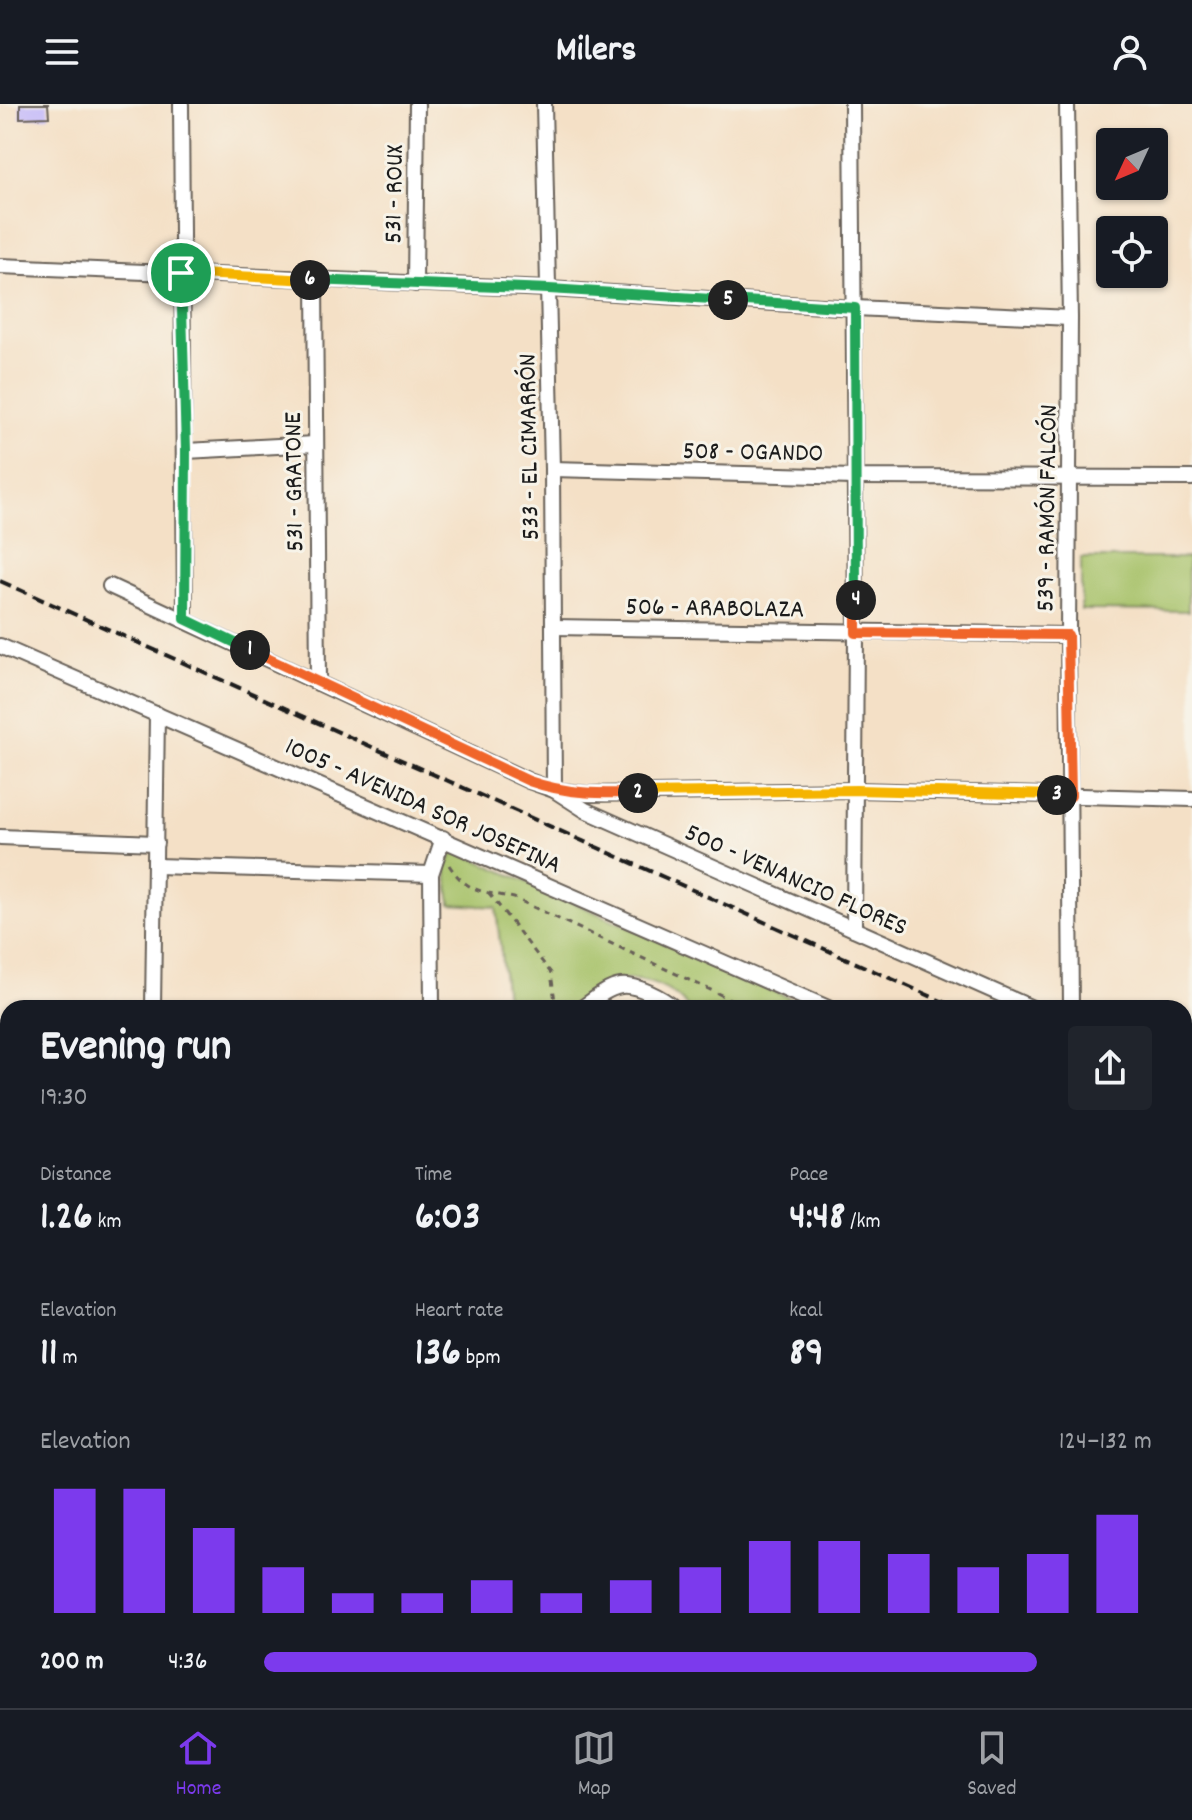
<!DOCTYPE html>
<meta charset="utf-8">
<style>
body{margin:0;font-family:Dekko,sans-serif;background:#20242c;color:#f1f3f6;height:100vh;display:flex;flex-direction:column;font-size:30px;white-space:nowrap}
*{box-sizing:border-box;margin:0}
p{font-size:26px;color:#9ea1a6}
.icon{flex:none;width:44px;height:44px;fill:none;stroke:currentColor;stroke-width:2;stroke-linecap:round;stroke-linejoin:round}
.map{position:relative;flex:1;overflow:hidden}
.panel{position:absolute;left:0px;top:896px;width:1192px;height:708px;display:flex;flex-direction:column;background:#171b24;border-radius:24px 24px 0 0;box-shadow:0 2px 6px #0004}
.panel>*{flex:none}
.needle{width:52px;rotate:226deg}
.controls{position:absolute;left:1096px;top:24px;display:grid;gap:16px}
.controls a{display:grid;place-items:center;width:72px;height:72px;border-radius:8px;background:#171b24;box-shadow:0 2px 6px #0004;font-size:40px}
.pin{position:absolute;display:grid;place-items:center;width:68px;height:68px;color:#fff;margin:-34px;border:4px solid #fff;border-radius:50%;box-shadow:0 2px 8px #0007}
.km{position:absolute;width:40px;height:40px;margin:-20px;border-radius:50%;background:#222;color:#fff;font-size:22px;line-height:40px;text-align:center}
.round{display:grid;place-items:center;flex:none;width:84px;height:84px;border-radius:8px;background:#20242c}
.summary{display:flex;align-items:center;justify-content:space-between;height:136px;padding:0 40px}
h1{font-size:44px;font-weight:700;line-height:60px}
.metrics{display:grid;grid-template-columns:repeat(3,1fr);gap:12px;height:136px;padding:8px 40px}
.metrics div{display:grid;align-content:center}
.metrics b{font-size:40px;font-weight:700}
.metrics small{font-size:22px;font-weight:400}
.metrics p{font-size:22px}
.chart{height:224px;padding:16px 40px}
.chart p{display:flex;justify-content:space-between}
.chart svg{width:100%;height:144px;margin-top:8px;stroke:#7c3aed;stroke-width:6}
ul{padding:0 40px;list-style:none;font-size:26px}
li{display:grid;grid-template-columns:128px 96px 1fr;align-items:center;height:60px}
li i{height:20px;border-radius:10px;background:#7c3aed}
header{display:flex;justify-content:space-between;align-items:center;height:104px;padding:0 40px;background:#171b24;font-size:36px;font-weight:700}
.tabs{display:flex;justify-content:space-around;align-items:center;height:112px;border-top:2px solid #363941;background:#171b24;font-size:22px;color:#9ea1a6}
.tabs a{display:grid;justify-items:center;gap:4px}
.tabs .current{color:#7c3aed}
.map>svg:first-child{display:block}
.green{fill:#a6c167;stroke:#616e42;stroke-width:2}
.building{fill:#c3b8fa}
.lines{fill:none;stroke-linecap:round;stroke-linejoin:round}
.minor-casing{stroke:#686158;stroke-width:18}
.path{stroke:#686158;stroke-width:3;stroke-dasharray:6 6;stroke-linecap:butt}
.minor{stroke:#fff;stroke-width:14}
.rail{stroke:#1c1c1c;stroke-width:4;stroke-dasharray:12 6;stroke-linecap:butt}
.split-1-casing{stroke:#fff;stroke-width:16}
.split-2-casing{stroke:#fff;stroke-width:16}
.split-3-casing{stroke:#fff;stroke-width:16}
.split-4-casing{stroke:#fff;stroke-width:16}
.split-5-casing{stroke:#fff;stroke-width:16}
.split-6-casing{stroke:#fff;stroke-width:16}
.split-7-casing{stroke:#fff;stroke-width:16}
.split-1{stroke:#22a559;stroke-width:10}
.split-2{stroke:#f0652b;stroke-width:10}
.split-3{stroke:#f5b400;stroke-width:10}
.split-4{stroke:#f0652b;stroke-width:10}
.split-5{stroke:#22a559;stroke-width:10}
.split-6{stroke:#22a559;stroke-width:10}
.split-7{stroke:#f5b400;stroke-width:10}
.labels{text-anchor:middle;stroke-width:6;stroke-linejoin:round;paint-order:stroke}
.street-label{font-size:26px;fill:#1c1c1c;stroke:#f7f3e8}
</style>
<header><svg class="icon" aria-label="menu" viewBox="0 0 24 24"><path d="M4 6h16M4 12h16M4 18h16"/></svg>Milers<svg class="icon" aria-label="person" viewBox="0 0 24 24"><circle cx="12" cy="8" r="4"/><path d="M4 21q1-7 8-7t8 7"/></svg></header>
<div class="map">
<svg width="1192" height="1604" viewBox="0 0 1192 1604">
<rect width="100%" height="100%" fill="#f7f3e8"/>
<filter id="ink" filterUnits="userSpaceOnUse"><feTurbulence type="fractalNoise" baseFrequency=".0125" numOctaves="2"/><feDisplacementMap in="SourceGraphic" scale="16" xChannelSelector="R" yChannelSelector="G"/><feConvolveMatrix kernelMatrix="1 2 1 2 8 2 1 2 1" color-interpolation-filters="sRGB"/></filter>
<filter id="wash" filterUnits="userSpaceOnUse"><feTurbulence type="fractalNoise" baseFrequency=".006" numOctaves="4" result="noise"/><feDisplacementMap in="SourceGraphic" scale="32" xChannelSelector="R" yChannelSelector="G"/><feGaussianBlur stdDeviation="1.8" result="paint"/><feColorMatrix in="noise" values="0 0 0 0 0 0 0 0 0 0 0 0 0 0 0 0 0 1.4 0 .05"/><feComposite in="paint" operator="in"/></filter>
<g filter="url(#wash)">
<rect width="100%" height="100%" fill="#f4e0c6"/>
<!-- green -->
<g class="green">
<path d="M1081 454H1188V507L1081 506Z"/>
<path d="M454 746 803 900V904H688C668 879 629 867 599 882 589 887 580 902 570 904 551 908 527 904 507 904L496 803 451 800 446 764Z"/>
</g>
<g id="blocks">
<!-- building -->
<path class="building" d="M20 0H48L49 13 20 14Z"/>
</g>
</g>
<g filter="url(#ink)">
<use href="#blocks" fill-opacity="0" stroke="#686158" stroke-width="2"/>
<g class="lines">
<defs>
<g id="minor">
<path d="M181 0 185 515"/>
<path d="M544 0 552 365 554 686 587 690 856 686 1192 695"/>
<path d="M852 0 856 529 854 825"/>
<path d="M1067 0 1070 214 1068 531 1071 904"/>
<path d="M0 162 549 185 855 204 1070 214"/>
<path d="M315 176 318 579"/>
<path d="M415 180 417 0"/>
<path d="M186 347 315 340"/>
<path d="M552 365 854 373 1192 374"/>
<path d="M110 482 529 677 554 686 585 706 1032 904"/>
<path d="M553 523 1068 531"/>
<path d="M0 542 828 904"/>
<path d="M0 733 156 739"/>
<path d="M156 762 431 770"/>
<path d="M153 904 157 610"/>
<path d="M432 904 431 770 443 734"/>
<path d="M582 904C593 896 607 884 621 882 636 880 663 894 674 904"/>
<path d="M1184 970 1192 974"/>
<path d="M1184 1063 1192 1066"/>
<path d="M0 1082H8"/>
<path d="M0 1364 8 1365"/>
<path d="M1184 1426 1192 1427"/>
<path d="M562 1596V1604"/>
<path d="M819 1596V1604"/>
<path d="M984 1596V1604"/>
<path d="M1040 1596V1604"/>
<path d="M145 1604V1596"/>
<path d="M430 1604V1596"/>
<path d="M702 1604V1596"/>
</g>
</defs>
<!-- minor casing -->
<use href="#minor" class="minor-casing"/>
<!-- path -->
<g class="path">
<path d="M449 761C467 789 483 787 514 794L749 904"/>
<path d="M489 789 551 869 556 904"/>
</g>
<!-- minor -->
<use href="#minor" class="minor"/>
<!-- rail -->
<g class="rail">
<path d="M0 477 957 904"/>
<path d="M1184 1015 1192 1018"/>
</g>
</g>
</g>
<g class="lines" filter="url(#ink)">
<defs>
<path id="split-1" d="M181 169 186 347 185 515 250 546"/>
<path id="split-2" d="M250 546 529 677C566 690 600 690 638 689"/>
<path id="split-3" d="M638 689 856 686 1057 691"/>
<path id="split-4" d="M856 496V529L1068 531 1071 692 1057 691"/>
<path id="split-5" d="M728 196 855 204 856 496"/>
<path id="split-6" d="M310 176 549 185 728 196"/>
<path id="split-7" d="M181 169 310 176"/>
</defs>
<!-- split-1 casing -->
<use href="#split-1" class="split-1-casing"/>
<!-- split-2 casing -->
<use href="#split-2" class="split-2-casing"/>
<!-- split-3 casing -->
<use href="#split-3" class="split-3-casing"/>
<!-- split-4 casing -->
<use href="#split-4" class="split-4-casing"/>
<!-- split-5 casing -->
<use href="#split-5" class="split-5-casing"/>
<!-- split-6 casing -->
<use href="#split-6" class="split-6-casing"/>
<!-- split-7 casing -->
<use href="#split-7" class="split-7-casing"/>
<!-- split-1 -->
<use href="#split-1" class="split-1"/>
<!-- split-2 -->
<use href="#split-2" class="split-2"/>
<!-- split-3 -->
<use href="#split-3" class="split-3"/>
<!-- split-4 -->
<use href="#split-4" class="split-4"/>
<!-- split-5 -->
<use href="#split-5" class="split-5"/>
<!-- split-6 -->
<use href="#split-6" class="split-6"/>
<!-- split-7 -->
<use href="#split-7" class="split-7"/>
</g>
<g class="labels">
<!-- street labels -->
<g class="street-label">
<text transform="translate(392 90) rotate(-89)" y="9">531 - ROUX</text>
<text transform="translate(527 343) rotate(-91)" y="9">533 - EL CIMARRÓN</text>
<text transform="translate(753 346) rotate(1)" y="9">508 - OGANDO</text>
<text transform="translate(292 378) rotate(-91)" y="9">531 - GRATONE</text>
<text transform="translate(1045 404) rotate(-89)" y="9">539 - RAMÓN FALCÓN</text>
<text transform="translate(715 502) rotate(1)" y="9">506 - ARABOLAZA</text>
<text transform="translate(424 700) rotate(24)" y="9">1005 - AVENIDA SOR JOSEFINA</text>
<text transform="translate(797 774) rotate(24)" y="9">500 - VENANCIO FLORES</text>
</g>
</g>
</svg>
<div class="controls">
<a><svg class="needle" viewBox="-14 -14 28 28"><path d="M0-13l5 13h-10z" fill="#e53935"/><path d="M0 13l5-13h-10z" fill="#9ea1a6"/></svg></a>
<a><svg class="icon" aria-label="locate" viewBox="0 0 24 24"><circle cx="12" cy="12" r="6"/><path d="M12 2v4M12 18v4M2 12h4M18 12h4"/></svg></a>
</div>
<div class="pin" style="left:181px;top:169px;background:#1e9e55"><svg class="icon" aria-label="arrive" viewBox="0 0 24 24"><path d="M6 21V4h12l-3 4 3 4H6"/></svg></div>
<b class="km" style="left:250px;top:546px">1</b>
<b class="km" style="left:638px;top:689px">2</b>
<b class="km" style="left:1057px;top:691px">3</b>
<b class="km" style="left:856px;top:496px">4</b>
<b class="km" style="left:728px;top:196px">5</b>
<b class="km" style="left:310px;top:176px">6</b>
<section class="panel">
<div class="summary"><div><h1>Evening run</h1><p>19:30</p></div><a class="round"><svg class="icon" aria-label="share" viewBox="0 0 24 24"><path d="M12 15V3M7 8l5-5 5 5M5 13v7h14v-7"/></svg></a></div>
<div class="metrics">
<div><p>Distance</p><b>1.26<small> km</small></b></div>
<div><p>Time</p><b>6:03</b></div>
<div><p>Pace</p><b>4:48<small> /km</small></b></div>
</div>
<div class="metrics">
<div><p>Elevation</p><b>11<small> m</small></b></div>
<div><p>Heart rate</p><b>136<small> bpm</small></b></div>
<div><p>kcal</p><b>89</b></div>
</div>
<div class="chart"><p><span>Elevation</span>124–132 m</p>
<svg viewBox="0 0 160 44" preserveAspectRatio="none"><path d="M5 44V6M15 44V6M25 44V18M35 44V30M45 44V38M55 44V38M65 44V34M75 44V38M85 44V34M95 44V30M105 44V22M115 44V22M125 44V26M135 44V30M145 44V26M155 44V14"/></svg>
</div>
<ul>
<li><b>200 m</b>4:36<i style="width:87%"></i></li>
</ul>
</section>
</div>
<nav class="tabs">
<a class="current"><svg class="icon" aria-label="home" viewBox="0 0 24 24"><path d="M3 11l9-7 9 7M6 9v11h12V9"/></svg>Home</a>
<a><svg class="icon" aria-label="map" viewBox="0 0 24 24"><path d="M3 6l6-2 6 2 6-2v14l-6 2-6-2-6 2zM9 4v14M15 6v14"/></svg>Map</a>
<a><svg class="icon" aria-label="saved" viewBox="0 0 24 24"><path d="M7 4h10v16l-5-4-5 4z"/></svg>Saved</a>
</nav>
